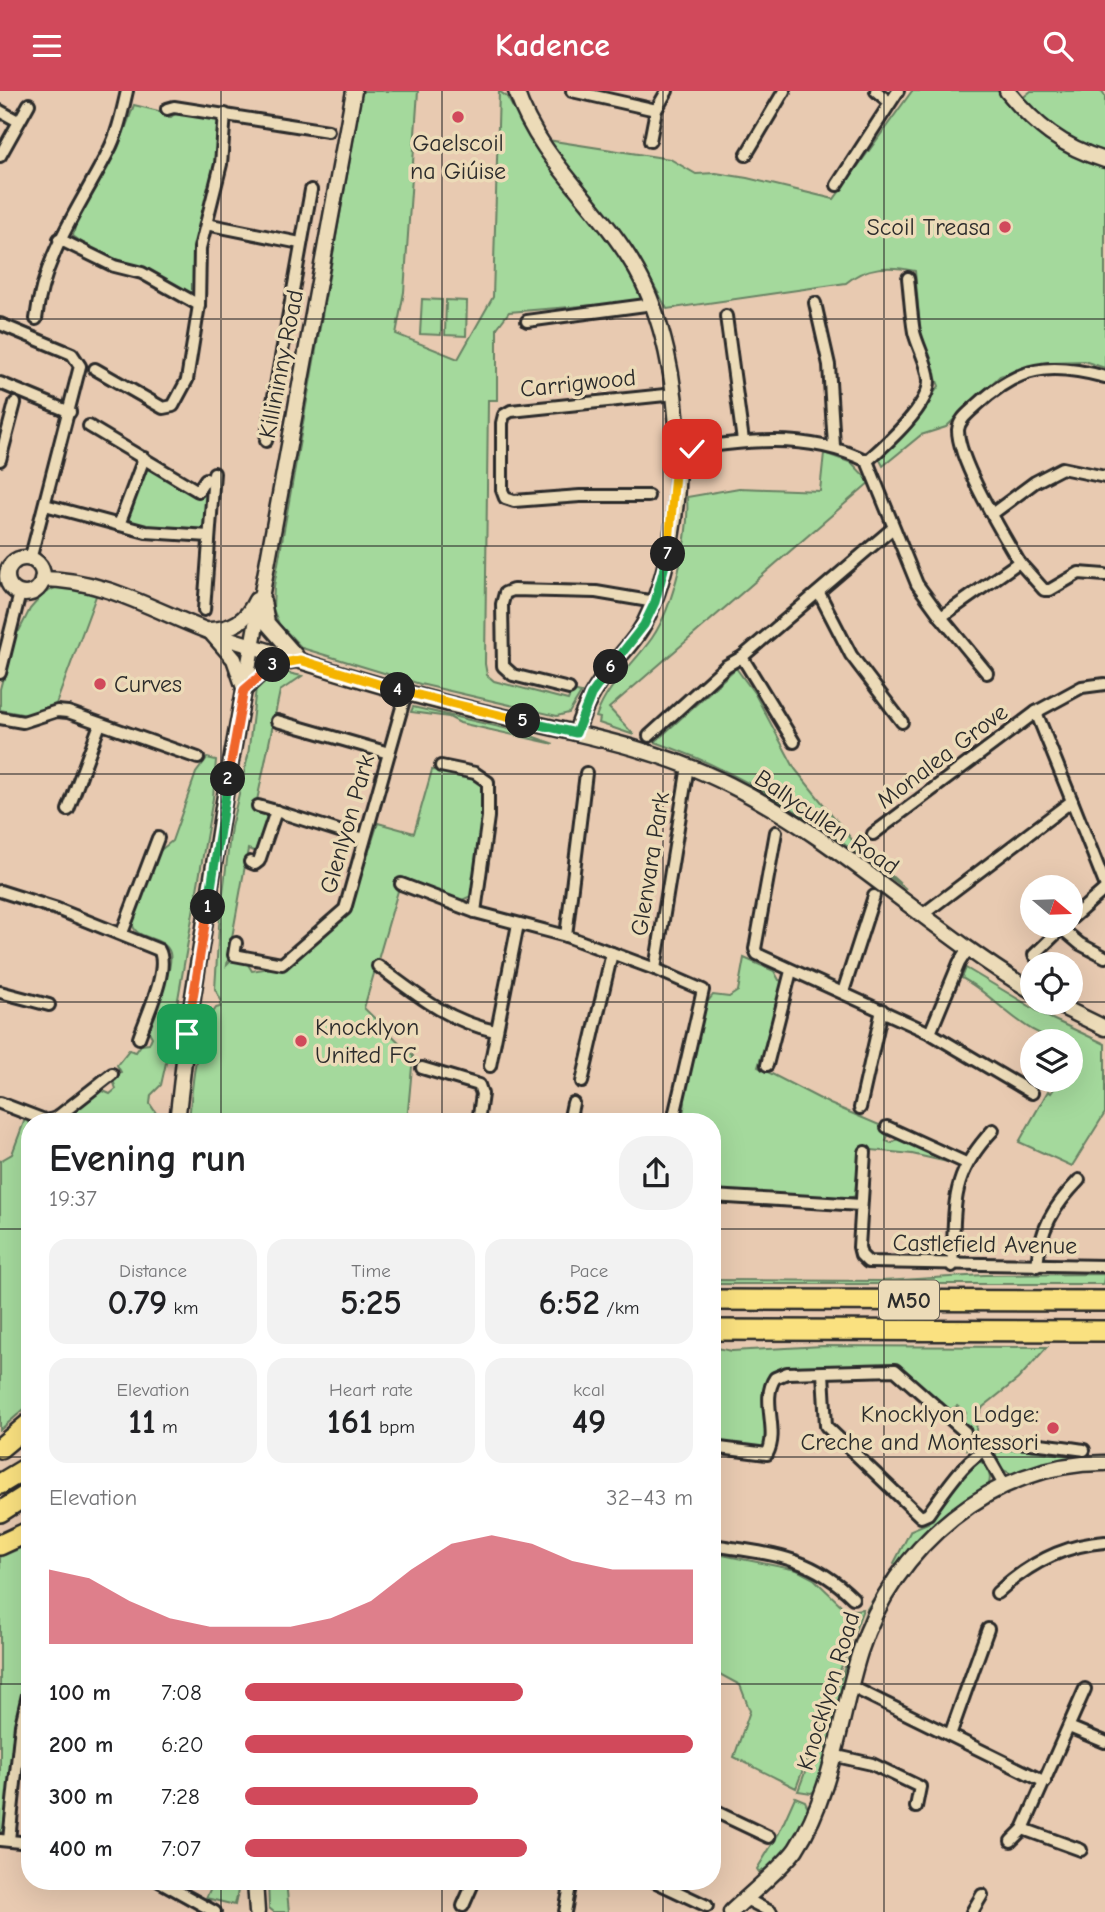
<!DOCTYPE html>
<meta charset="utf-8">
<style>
body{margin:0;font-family:"Comic Neue",sans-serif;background:#f2f2f2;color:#202124;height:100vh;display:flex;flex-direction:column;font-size:26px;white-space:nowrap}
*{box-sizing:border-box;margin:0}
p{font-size:23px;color:#757577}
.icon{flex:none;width:38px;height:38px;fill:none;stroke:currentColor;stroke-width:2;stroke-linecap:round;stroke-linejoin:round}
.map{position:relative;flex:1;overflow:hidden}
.details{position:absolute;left:21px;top:1022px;width:700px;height:777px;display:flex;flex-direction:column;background:#fff;border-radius:28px;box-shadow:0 7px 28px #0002}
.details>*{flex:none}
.needle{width:46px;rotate:109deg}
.buttons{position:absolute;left:1020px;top:784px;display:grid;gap:14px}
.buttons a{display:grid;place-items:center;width:63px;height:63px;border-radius:50%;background:#fff;box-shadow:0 7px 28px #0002;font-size:35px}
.pin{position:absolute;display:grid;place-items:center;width:60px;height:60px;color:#fff;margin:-30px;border-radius:14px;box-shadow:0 4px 10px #0006}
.km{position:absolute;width:35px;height:35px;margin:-18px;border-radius:50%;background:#222;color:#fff;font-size:19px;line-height:35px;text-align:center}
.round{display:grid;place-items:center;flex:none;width:74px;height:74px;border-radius:28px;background:#f2f2f2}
.summary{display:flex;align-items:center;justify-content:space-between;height:119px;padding:0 28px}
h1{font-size:38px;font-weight:600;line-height:52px}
.metrics{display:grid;grid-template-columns:repeat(3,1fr);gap:10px;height:119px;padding:7px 28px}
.metrics div{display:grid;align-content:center;border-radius:18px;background:#f2f2f2;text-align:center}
.metrics b{font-size:35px;font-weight:600}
.metrics small{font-size:19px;font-weight:400}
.metrics p{font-size:19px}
.chart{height:196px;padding:14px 28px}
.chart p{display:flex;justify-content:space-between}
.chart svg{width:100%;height:126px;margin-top:7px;fill:#d1495b;opacity:.7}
ul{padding:0 28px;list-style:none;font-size:23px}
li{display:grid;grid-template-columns:112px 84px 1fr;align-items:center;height:52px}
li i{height:18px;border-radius:9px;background:#d1495b}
header{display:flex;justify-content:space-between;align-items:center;height:91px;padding:0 28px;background:#d1495b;color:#fff;font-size:32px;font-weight:600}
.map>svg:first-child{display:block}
.green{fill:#a4d99c;stroke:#688264;stroke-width:2}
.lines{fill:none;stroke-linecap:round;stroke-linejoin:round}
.street-casing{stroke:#2b2b2b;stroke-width:16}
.secondary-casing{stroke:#2b2b2b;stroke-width:19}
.highway-casing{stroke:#2b2b2b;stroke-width:24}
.street{stroke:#ecdbb8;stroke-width:10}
.secondary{stroke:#ecdbb8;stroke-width:14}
.highway{stroke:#fae180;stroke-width:19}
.split-1-casing{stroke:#fff;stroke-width:14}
.split-2-casing{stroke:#fff;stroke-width:14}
.split-3-casing{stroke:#fff;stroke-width:14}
.split-4-casing{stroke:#fff;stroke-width:14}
.split-5-casing{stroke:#fff;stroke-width:14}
.split-6-casing{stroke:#fff;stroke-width:14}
.split-7-casing{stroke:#fff;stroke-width:14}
.split-8-casing{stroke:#fff;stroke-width:14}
.split-1{stroke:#f0652b;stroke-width:9}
.split-2{stroke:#22a559;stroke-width:9}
.split-3{stroke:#f0652b;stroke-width:9}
.split-4{stroke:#f5b400;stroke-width:9}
.split-5{stroke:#f5b400;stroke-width:9}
.split-6{stroke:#22a559;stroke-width:9}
.split-7{stroke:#22a559;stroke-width:9}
.split-8{stroke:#f5b400;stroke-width:9}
.grid{fill:none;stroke:#2b2b2b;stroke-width:2;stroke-opacity:0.55}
.poi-dot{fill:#d1495b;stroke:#ecdbb8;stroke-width:2.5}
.labels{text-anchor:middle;stroke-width:7;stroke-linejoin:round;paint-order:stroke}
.shield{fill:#ecdbb8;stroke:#656055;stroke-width:2}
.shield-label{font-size:23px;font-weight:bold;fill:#2b2b2b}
.poi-label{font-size:24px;fill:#2b2b2b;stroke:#ecdbb8;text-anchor:end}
.street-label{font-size:24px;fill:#2b2b2b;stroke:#ecdbb8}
</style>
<header><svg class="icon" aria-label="menu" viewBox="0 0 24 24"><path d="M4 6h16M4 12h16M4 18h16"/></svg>Kadence<svg class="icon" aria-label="search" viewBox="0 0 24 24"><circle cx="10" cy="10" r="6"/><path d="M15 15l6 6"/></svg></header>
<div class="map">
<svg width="1105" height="1821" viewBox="0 0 1105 1821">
<rect width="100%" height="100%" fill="#e8cab1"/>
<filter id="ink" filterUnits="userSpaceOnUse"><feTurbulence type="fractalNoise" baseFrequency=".0143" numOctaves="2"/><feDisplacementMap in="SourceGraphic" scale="14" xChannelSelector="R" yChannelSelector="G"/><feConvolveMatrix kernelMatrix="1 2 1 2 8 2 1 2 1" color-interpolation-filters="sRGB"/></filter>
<g filter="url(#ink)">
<!-- green -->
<g class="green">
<path d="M362 0H418L404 201 396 243 458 268 493 206 499 0 507 6 537 58 593 123 630 179 643 210 509 221 497 237V309H488L485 573 487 584 494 590 568 609 572 600 581 602 569 622 557 625 420 593 302 557 279 533 273 518 274 495Z"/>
<path d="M912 0H998L1047 50 1105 72V277L1084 270 1048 271 1000 285 946 336 921 344 883 375 878 365 916 326 939 295 921 248 915 180C889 174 866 175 846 192L667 218C635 156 591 103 547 49L670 68 696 83 716 82 747 87 834 108Z"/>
<path d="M1031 0H1102L1105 5V63L1052 40 1020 9Z"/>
<path d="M134 14 163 21 165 26H171L176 22 219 27 216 74 195 154 196 202 190 207 147 179 96 161 73 145 77 126 118 57Z"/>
<path d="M422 208 442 209 441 244 420 243Z"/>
<path d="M446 209 467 210 466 245 445 244Z"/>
<path d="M824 362 852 372 870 391 609 617 634 644 599 632 600 627 596 626C607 594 633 574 652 547 674 515 690 444 687 406L739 397 820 400Z"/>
<path d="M146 378H151L198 406 208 392 203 439 165 440 128 430 126 426Z"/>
<path d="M59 495 88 500 96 505 56 613 27 624 0 619V598L15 541 19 540 30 518 44 502 30 510 46 498 45 502Z"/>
<path d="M736 577 755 603 795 678 853 750 906 798C826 739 751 683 655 651Z"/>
<path d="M279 580 302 585 280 600 255 719 266 723 268 727 259 757 254 760 248 758 227 874 231 870 247 872 252 880 282 875 350 817 378 732 414 742 432 679 477 687 483 695V723L471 805 460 810 402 786 364 917 413 965 407 1031H189C192 1000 194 946 216 917L220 916 221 909 215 898 219 835 231 736 248 665 256 597 261 589Z"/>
<path d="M413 616 517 640 554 653 460 632 449 626 411 621Z"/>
<path d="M207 667 216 669 213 707 170 954 161 994 151 1004 150 1013 158 1025V1031H61L101 999 110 1003 116 998 113 989 121 981 117 974 129 959 136 961 141 954 149 953 152 946 147 937C153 920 174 879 170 862 164 842 128 851 133 827L157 762 172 750 196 682Z"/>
<path d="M744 867 774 880 779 889 784 890 758 976 830 1013 884 1036 888 1044 886 1050 891 1052 901 1046 952 1072 912 1063 872 1059 871 1064 859 1060 855 1105 846 1108 712 1100V1031L682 1028 685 1012 683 1008 705 914 713 904 729 906 738 900Z"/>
<path d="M966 877 1048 926 1105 953V1022L1072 1075 1019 1051 1048 1000 1051 1002 1060 989H1071V973L1081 958 1071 956V950C1026 950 999 907 962 887Z"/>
<path d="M25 1028 35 1031H30V1313L0 1339V1070L12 1063Z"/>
<path d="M1105 1183 1103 1193H712V1189L883 1190 984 1184Z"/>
<path d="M823 1255 1047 1256 1018 1288 983 1316 978 1325 975 1346 967 1358 965 1353 969 1339 962 1333 966 1322 957 1315 948 1320 899 1277 777 1280 765 1296 766 1349 764 1357 758 1360 712 1352V1256L732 1260Z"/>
<path d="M1004 1356 1082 1366 1014 1384 1003 1379 995 1367 997 1358Z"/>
<path d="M976 1370 984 1372C990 1383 993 1389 985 1400L898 1475 894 1472 911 1439 928 1432 963 1381Z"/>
<path d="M30 1453V1574L16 1633 6 1738 0 1742V1466Z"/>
<path d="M712 1462 797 1479 814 1488 847 1520 863 1518 796 1697 734 1666 750 1620 740 1594 712 1579Z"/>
<path d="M891 1480 893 1481 816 1699 811 1702 798 1700 867 1518Z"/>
<path d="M795 1706 805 1710 809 1719C798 1743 786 1773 759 1781L757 1778 779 1742Z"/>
<path d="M214 1790H240L235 1814 206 1807Z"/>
<path d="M268 1790H286L289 1821H274L269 1817Z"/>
</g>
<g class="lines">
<defs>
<g id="street">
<path d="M572 0 656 19"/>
<path d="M876 0 888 10"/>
<path d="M167 18 174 16 328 40"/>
<path d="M0 20 18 30"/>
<path d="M650 50 656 19 667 0"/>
<path d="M746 64 784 0"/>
<path d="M0 65 29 13"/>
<path d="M837 94 898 0"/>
<path d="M206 133 300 152"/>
<path d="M59 148 114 175 142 182 199 214"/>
<path d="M815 212 829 274 834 355"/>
<path d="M726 225 743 350"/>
<path d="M36 228C43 165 80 116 108 61 118 42 122 21 127 0"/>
<path d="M527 230 653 213"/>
<path d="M0 233 72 263 80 275 30 469"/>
<path d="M95 278 163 317 173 315 187 289 199 214 200 157 221 73 225 23"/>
<path d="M0 292 70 321"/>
<path d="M89 335 198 400 206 388"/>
<path d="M266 350 311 99"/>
<path d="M677 360C742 350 806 340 867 370"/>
<path d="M0 369 15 312"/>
<path d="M867 370 917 493 941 526 1019 471C1003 443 958 370 958 339 959 328 970 321 977 314 1019 275 1050 271 1105 286"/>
<path d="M867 370C885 354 930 315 929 289 928 273 918 257 914 241 911 224 910 205 908 187"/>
<path d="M648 405H580L514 410 505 407 502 399V332L504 324 511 320 675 303"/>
<path d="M45 414 146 441 209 445"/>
<path d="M992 423 1035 391 1062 377 1105 386"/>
<path d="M119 434 144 367"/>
<path d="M1019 471 1044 499H1050L1079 482 1105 484"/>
<path d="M819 502 851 564 902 631"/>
<path d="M204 519 214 382"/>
<path d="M941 526 987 582"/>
<path d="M742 566 794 651"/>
<path d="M0 582 20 502"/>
<path d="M569 598 513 584 503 575 502 513 505 502 513 499 596 501 655 511"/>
<path d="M1036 621 1082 596 1105 593"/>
<path d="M0 627 23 631 57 620 68 621 198 667"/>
<path d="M277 630 389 662"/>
<path d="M649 645 726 575 742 566 893 437"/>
<path d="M441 675 475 682 488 691V726L475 821"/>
<path d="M1072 710 1105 793"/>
<path d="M258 715 276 720"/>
<path d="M68 719 100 633"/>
<path d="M776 741 755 858 757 863 930 942 1032 1002"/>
<path d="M873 743 1036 621 1072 710 922 824"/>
<path d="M250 771 255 773 259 770 276 720 364 748"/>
<path d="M401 793 475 821 566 845 655 878 688 675"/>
<path d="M0 800 57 818 159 859C170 878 146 926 139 947"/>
<path d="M1071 828 1105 798"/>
<path d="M1061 837 1080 853 1105 866"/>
<path d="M122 842 158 747"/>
<path d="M566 845 586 682"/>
<path d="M236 852 234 864 282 873 345 818 406 602"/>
<path d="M1041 871 1034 864 1064 835"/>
<path d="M378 875C417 904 446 929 495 940"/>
<path d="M655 878 703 899 675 1021"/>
<path d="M0 901 49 914"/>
<path d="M843 901 874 805"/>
<path d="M930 942 959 872 968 858"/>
<path d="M767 974 791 880"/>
<path d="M490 975 518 833"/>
<path d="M422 977 479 994 482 1003 478 1031"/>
<path d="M582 991 612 862"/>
<path d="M0 1012 47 1030 56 1027 112 983"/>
<path d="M860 1017 882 919"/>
<path d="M569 1031 573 1012"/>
<path d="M887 1036 966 1072"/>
<path d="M865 1061 859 1156 861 1164 868 1171 1105 1175"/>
<path d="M712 1105 861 1114"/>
<path d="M952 1175C956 1114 948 1087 993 1039"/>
<path d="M1037 1175C1040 1138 1053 1116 1079 1089"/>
<path d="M823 1282 826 1335 921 1426 928 1423C984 1343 989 1345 1084 1359"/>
<path d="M712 1356 767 1363C780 1340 760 1309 775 1287L787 1282 895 1279 965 1341"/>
<path d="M984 1359 1004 1394"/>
<path d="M712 1454C769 1463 810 1464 853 1507"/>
<path d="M997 1502C1028 1473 1063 1454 1105 1451"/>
<path d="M850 1595 1045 1691"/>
<path d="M1069 1636 1105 1651"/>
<path d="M950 1644 988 1538"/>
<path d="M832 1664 872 1673 920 1696 916 1716"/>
<path d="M712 1719 769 1746"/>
<path d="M1023 1738 1081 1759"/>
<path d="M0 1749 30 1752"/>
<path d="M9 1749 21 1634 30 1595"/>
<path d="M1011 1750 1023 1738 1085 1598"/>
<path d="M159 1790 215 1821"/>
<path d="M654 1790 707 1815"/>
<path d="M746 1808 771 1821"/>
<path d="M463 1815 474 1790"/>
<path d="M565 1821 571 1790"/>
<path d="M972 1821 982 1804"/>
</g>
<g id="secondary">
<path d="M516 0C540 71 602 116 637 180 688 272 692 436 645 531 637 547 625 559 613 573 596 595 584 615 576 642"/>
<path d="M1007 0C1035 34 1062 56 1105 69"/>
<circle cx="25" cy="485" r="18"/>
<path d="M42 488C113 488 168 529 233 549 313 574 393 600 474 619 561 640 650 653 730 694 840 749 927 837 1032 900"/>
<path d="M263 510 267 532 296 565"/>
<path d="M210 539C233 538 246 530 256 509"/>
<path d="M213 544 234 568 243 594"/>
<path d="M244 599C260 582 271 572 295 569"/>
<path d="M1054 912 1105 937"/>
<path d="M177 1031 187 943 227 692 354 0"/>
<path d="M255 1790 257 1821"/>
<path d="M731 1821C747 1806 785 1774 796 1758 833 1701 840 1624 860 1561 893 1456 993 1371 1105 1372"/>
</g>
<g id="highway">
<path d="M712 1209 1105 1210"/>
<path d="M712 1239 1105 1240"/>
<path d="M0 1357 30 1332"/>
<path d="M0 1393 30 1375"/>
<path d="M0 1421 30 1402"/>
<path d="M0 1454 30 1440"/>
</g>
</defs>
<!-- street casing -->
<use href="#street" class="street-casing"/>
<!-- secondary casing -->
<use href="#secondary" class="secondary-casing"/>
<!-- highway casing -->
<use href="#highway" class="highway-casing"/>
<!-- street -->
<use href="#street" class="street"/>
<!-- secondary -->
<use href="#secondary" class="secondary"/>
<!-- highway -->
<use href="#highway" class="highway"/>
</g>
</g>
<g class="lines" filter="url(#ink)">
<defs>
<path id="split-1" d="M187 943 208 816"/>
<path id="split-2" d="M208 816 228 688"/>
<path id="split-3" d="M228 688 244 599 273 574"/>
<path id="split-4" d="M273 574 300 569 398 599"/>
<path id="split-5" d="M398 599 523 630"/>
<path id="split-6" d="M523 630 576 642 591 604 611 576"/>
<path id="split-7" d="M611 576 644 534 655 511 668 463"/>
<path id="split-8" d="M668 463 677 360 692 358"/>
</defs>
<!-- split-1 casing -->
<use href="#split-1" class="split-1-casing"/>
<!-- split-2 casing -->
<use href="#split-2" class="split-2-casing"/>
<!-- split-3 casing -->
<use href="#split-3" class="split-3-casing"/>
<!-- split-4 casing -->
<use href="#split-4" class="split-4-casing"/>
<!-- split-5 casing -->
<use href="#split-5" class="split-5-casing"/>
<!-- split-6 casing -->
<use href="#split-6" class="split-6-casing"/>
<!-- split-7 casing -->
<use href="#split-7" class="split-7-casing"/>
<!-- split-8 casing -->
<use href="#split-8" class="split-8-casing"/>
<!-- split-1 -->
<use href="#split-1" class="split-1"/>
<!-- split-2 -->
<use href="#split-2" class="split-2"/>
<!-- split-3 -->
<use href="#split-3" class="split-3"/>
<!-- split-4 -->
<use href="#split-4" class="split-4"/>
<!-- split-5 -->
<use href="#split-5" class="split-5"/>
<!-- split-6 -->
<use href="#split-6" class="split-6"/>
<!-- split-7 -->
<use href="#split-7" class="split-7"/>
<!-- split-8 -->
<use href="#split-8" class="split-8"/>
</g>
<!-- grid -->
<path class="grid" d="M221 0V1031M442 0V1031M663 0V1031M884 0V1821M0 228H1105M0 455H1105M0 683H1105M0 911H1032M1071 911H1105M0 1138H30M712 1138H1105M0 1366H30M712 1366H1105M0 1593H30M712 1593H1105M221 1790V1821M442 1790V1821M663 1790V1821"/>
<!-- markers -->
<g class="poi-dot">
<circle cx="458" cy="26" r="7"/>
<circle cx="1005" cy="136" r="7"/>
<circle cx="100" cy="593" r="7"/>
<circle cx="301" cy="950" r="7"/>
<circle cx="1053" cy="1337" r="7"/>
</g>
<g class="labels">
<!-- shield labels -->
<rect class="shield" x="879" y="1189.5" width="60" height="39" rx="5"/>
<g class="shield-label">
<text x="909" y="1217">M50</text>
</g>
<!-- poi labels -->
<g class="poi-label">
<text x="458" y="60" text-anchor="middle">Gaelscoil<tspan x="458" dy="28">na Giúise</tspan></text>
<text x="991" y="144">Scoil Treasa</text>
<text x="114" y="601" text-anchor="start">Curves</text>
<text x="315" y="944" text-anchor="start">Knocklyon<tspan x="315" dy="28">United FC</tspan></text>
<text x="1039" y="1331">Knocklyon Lodge:<tspan x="1039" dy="28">Creche and Montessori</tspan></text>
</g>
<!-- street labels -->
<g class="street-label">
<text transform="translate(281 273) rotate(-79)" y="8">Killininny Road</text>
<text transform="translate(578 292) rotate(-6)" y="8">Carrigwood</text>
<text transform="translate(942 665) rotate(-37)" y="8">Monalea Grove</text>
<text transform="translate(827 731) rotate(34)" y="8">Ballycullen Road</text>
<text transform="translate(347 733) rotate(-74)" y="8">Glenlyon Park</text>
<text transform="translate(650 773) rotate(-81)" y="8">Glenvara Park</text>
<text transform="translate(985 1153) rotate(1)" y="8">Castlefield Avenue</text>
<text transform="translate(828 1600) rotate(-73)" y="8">Knocklyon Road</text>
</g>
</g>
</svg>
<div class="buttons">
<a><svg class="needle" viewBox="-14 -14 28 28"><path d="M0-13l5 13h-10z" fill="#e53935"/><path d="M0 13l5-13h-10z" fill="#757577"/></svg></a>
<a><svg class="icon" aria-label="locate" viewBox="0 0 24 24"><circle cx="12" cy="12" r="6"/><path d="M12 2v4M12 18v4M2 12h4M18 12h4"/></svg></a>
<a><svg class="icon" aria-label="layers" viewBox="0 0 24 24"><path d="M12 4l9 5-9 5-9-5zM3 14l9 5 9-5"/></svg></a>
</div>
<div class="pin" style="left:187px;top:943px;background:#1e9e55"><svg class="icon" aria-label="arrive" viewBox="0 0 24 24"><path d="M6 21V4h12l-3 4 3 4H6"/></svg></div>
<div class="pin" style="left:692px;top:358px;background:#d93025"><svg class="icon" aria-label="check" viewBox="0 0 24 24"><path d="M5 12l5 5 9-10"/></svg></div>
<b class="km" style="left:208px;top:816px">1</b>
<b class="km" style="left:228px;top:688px">2</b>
<b class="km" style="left:273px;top:574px">3</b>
<b class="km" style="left:398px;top:599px">4</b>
<b class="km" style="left:523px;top:630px">5</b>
<b class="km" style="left:611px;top:576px">6</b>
<b class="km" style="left:668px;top:463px">7</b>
<section class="details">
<div class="summary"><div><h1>Evening run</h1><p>19:37</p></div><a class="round"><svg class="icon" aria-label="share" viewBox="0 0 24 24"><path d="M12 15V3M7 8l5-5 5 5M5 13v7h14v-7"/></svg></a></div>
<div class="metrics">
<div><p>Distance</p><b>0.79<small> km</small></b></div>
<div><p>Time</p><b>5:25</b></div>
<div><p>Pace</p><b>6:52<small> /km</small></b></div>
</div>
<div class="metrics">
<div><p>Elevation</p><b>11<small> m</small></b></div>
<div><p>Heart rate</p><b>161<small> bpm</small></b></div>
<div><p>kcal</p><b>49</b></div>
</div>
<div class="chart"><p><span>Elevation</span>32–43 m</p>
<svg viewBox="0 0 160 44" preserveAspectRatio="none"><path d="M0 44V18L10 21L20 29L30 35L40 38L50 38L60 38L70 35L80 29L90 18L100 9L110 6L120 9L130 15L140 18L150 18L160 18V44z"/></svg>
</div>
<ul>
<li><b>100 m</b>7:08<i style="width:62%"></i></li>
<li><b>200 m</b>6:20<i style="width:100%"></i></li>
<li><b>300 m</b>7:28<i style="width:52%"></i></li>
<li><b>400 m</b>7:07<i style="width:63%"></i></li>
</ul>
</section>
</div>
